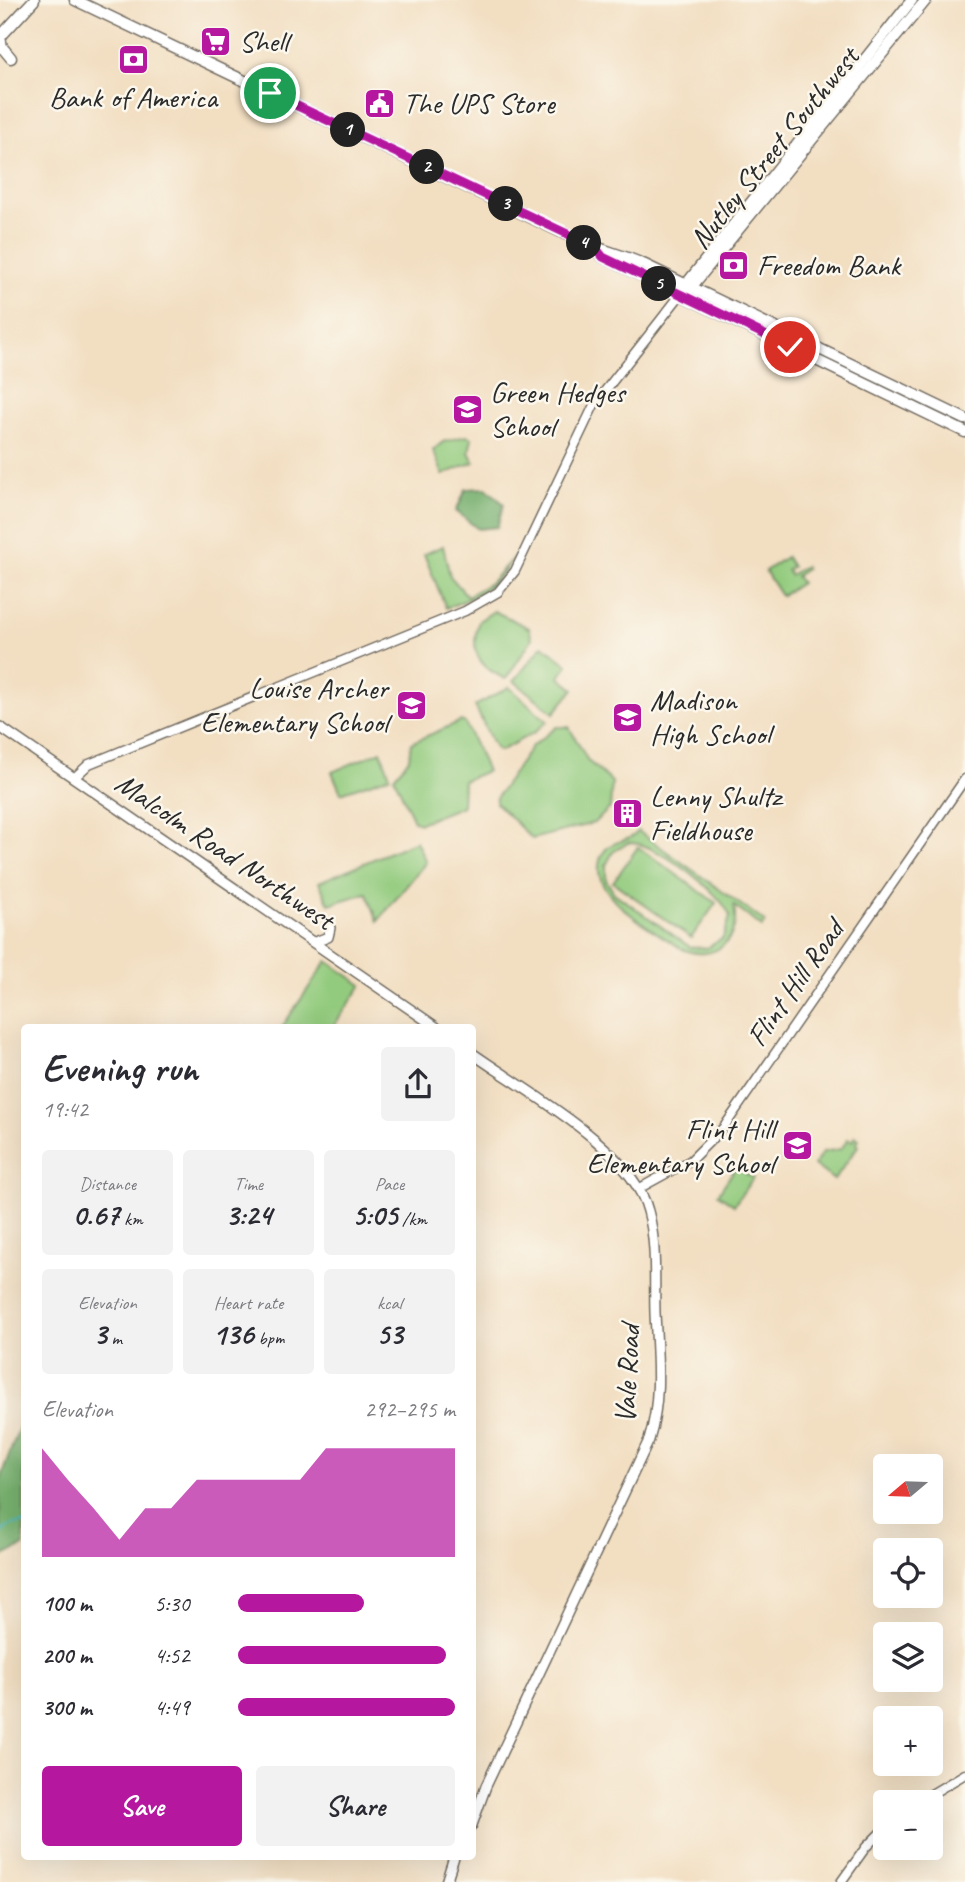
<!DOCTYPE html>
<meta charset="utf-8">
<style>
body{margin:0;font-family:Caveat,sans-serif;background:#f2f2f3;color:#2b2b33;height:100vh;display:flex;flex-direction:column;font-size:26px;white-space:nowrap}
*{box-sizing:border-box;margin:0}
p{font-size:23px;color:#7c7c81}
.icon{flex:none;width:38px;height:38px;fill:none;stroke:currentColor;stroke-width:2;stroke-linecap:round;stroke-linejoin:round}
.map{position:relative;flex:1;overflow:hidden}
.sheet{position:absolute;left:21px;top:1024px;width:455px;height:836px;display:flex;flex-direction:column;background:#fff;border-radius:7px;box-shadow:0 7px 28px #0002}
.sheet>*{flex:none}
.needle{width:46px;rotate:251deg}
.controls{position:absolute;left:873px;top:1454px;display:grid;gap:14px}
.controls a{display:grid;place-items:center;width:70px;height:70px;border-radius:7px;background:#fff;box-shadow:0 7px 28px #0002;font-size:35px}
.pin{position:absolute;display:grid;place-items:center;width:60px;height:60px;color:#fff;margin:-30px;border:4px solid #fff;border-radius:50%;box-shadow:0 2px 7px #0007}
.km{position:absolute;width:35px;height:35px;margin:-18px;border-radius:50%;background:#222;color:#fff;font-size:19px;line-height:35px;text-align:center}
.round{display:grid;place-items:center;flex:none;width:74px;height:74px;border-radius:7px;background:#f2f2f3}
.headline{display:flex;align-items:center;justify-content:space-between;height:119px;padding:0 21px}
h1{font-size:38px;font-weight:700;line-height:52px}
.figures{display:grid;grid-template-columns:repeat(3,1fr);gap:10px;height:119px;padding:7px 21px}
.figures div{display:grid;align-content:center;border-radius:7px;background:#f2f2f3;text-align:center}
.figures b{font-size:30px;font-weight:700}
.figures small{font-size:19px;font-weight:400}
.figures p{font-size:19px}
.chart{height:196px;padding:14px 21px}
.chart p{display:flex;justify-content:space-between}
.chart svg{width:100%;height:126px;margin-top:7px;fill:#b5179e;opacity:.7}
.button{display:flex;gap:14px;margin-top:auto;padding:14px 21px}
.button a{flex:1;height:80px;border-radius:7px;background:#b5179e;color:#fff;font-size:28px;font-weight:700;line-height:80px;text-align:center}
.button a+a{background:#f2f2f3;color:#2b2b33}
ul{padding:0 21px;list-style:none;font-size:23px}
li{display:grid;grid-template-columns:112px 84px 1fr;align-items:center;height:52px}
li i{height:18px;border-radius:9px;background:#b5179e}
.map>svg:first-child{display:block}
.green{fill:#93cb7e;stroke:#5f7b54;stroke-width:2;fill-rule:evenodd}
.forest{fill:#76af6d;stroke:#506d4c;stroke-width:2}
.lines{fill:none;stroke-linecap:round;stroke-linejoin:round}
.stream{stroke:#49b7c3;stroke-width:2}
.tertiary-casing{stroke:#716a60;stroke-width:11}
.secondary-casing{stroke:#716a60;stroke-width:12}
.primary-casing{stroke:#716a60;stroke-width:13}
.tertiary{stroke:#fff;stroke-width:8}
.secondary{stroke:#fff;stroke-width:9}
.primary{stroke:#fff;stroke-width:10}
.route-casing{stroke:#fff;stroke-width:14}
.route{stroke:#b5179e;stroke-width:9}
.labels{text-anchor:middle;stroke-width:5;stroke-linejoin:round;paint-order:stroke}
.poi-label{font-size:30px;fill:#2b2b2b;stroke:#fbf7ec;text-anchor:start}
.street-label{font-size:30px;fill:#2b2b2b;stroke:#fbf7ec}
</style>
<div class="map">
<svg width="965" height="1882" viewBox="0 0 965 1882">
<rect width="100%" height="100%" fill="#fbf7ec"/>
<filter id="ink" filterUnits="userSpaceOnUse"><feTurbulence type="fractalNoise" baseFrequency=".0143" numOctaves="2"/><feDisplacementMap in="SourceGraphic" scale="14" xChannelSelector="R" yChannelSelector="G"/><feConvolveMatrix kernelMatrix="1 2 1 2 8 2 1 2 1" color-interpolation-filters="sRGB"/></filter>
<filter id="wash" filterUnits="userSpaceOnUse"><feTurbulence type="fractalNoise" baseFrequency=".00686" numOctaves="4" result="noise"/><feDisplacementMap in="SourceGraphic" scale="28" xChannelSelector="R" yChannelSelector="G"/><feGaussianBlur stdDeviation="1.57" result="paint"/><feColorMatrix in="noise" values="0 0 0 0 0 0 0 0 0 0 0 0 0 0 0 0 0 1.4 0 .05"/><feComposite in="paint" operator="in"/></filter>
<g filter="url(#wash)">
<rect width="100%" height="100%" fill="#f2dec1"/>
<!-- green -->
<g class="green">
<path d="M466 436 472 438 469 452 474 462 443 475 433 450 443 442Z"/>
<path d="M443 546 450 576 467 596 490 583 514 557C494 589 481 595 446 608L424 554Z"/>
<path d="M786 557 792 567 787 570 790 575 805 566 806 569 796 576 801 583 781 596 765 571Z"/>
<path d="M494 611 529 628 532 639 506 679C478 667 469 651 479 621Z"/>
<path d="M543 645 568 665 559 677 574 689 554 713 514 681Z"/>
<path d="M509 687 547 721 535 732 500 751 495 748 475 706Z"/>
<path d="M461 721 465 723 487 771 463 781 462 806 420 823 414 821 394 777 409 759 411 743Z"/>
<path d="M557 727H569L588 761 612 782 610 808 594 823 532 839 496 803V798L532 746Z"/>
<path d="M381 751 390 776 341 793 332 772Z"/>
<path d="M638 831 765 922 762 927 734 906C741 940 715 963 682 949 656 931 580 893 603 853 611 839 630 843 638 831ZM628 843C652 840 724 893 730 917L723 938 707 948 690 947 614 893 606 880V865L613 852Z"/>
<path d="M416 841 426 862 378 921 367 893 329 904 319 882Z"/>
<path d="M638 847 716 903 691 938 613 882Z"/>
<path d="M327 961 362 985 333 1027H282Z"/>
<path d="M855 1136 859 1139 856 1144 858 1146 834 1180 814 1165 823 1152 841 1149 848 1139 852 1141Z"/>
<path d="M736 1167 753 1178 734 1205 718 1194Z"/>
</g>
<!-- forest -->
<g class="forest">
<path d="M486 488 504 504 497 527 478 529 456 511 466 489Z"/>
<path d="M24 1401V1546L0 1558V1479L23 1417Z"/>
</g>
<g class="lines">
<!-- stream -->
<path class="stream" d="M0 1534 10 1525 24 1523"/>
</g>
</g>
<g filter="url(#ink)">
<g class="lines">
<defs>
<g id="tertiary">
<path d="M74 778 89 764 465 611 498 592 515 571 594 405 681 294"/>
<path d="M640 1188 691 1160 724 1127 965 779"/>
<path d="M918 1802 965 1774"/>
<path d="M841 1882 866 1847 886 1827"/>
</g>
<g id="secondary">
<path d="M0 727 436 1027"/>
<path d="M315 942 328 937 330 928"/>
<path d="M472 1053C525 1091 632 1148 648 1211 657 1243 654 1280 655 1313 657 1355 662 1399 649 1440L486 1786 472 1825"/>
<path d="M446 1882 454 1857"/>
</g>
<g id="primary">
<path d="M75 0 580 241C601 250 623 255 645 265L965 419"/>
<path d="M0 37 34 0"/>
<path d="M0 37 2 47 11 58"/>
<path d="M595 248 603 257 965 432"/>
<path d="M684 287 912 0"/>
<path d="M688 291 926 0"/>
</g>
</defs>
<!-- tertiary casing -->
<use href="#tertiary" class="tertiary-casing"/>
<!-- secondary casing -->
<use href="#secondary" class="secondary-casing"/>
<!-- primary casing -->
<use href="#primary" class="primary-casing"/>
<!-- tertiary -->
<use href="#tertiary" class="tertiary"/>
<!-- secondary -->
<use href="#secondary" class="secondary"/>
<!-- primary -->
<use href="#primary" class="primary"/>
</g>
</g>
<g class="lines" filter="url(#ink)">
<defs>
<path id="route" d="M270 93 595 247 603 257 790 347"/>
</defs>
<!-- route casing -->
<use href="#route" class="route-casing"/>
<!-- route -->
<use href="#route" class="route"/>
</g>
<!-- icons -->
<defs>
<symbol id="supermarket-square" viewBox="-11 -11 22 22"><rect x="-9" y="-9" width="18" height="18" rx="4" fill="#b5179e" stroke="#fbf7ec"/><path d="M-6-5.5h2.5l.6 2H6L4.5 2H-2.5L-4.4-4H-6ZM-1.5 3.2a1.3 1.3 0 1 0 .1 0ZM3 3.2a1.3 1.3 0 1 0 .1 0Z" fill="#fff"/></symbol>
<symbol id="bank-square" viewBox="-11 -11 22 22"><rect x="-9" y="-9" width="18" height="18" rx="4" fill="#b5179e" stroke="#fbf7ec"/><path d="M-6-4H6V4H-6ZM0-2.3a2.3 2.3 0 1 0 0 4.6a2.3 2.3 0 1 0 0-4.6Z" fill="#fff"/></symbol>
<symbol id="civic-square" viewBox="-11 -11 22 22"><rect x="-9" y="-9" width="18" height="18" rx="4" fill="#b5179e" stroke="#fbf7ec"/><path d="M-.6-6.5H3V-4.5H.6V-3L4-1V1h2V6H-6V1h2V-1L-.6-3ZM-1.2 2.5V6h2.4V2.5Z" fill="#fff"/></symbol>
<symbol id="school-square" viewBox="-11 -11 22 22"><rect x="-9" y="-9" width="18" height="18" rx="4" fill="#b5179e" stroke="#fbf7ec"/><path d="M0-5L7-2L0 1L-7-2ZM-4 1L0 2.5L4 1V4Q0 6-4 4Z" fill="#fff"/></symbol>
<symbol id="building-square" viewBox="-11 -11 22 22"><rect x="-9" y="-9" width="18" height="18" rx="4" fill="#b5179e" stroke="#fbf7ec"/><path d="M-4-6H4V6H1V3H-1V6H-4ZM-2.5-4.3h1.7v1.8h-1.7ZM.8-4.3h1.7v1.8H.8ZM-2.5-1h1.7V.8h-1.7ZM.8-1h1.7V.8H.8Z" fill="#fff"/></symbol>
</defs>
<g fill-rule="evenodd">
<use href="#supermarket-square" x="198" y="24" width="35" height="35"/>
<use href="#bank-square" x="116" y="42" width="35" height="35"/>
<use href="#civic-square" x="362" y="86" width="35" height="35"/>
<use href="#bank-square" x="716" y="248" width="35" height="35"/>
<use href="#school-square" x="450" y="392" width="35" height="35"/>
<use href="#school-square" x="394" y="688" width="35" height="35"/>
<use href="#school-square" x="610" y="700" width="35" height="35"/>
<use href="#building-square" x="610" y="796" width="35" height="35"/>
<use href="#school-square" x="780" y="1128" width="35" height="35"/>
</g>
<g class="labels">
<!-- poi labels -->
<g class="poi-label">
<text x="239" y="51">Shell</text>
<text x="133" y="107" text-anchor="middle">Bank of America</text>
<text x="403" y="113">The UPS Store</text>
<text x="757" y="275">Freedom Bank</text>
<text x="490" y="402">Green Hedges<tspan x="490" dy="34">School</tspan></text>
<text x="388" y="698" text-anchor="end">Louise Archer<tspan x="388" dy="34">Elementary School</tspan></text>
<text x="650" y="710">Madison<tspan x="650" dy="34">High School</tspan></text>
<text x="650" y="806">Lenny Shultz<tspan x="650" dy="34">Fieldhouse</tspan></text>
<text x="774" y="1139" text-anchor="end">Flint Hill<tspan x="774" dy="34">Elementary School</tspan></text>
</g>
<!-- street labels -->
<g class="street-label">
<text transform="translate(774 148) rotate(-51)" y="10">Nutley Street Southwest</text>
<text transform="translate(225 851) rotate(34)" y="10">Malcolm Road Northwest</text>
<text transform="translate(795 983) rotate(-55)" y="10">Flint Hill Road</text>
<text transform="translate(627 1374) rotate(-87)" y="10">Vale Road</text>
</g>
</g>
</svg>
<div class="controls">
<a><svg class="needle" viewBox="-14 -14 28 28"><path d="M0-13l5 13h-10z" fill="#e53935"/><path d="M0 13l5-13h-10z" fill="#7c7c81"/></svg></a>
<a><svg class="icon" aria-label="locate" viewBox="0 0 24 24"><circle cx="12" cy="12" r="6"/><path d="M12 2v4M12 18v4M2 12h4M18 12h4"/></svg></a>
<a><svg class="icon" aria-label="layers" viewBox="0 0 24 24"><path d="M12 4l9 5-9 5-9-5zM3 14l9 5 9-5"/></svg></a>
<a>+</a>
<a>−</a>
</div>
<div class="pin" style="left:270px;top:93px;background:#1e9e55"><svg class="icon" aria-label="arrive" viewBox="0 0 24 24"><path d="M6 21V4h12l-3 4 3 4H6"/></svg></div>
<div class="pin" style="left:790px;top:347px;background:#d93025"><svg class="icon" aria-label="check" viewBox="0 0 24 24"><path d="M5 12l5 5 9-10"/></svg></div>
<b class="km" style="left:348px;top:130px">1</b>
<b class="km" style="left:427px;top:167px">2</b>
<b class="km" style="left:506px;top:204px">3</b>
<b class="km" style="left:584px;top:243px">4</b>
<b class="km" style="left:659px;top:284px">5</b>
<section class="sheet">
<div class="headline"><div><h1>Evening run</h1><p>19:42</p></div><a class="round"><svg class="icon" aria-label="share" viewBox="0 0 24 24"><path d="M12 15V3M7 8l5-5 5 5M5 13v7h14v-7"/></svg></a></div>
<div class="figures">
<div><p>Distance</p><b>0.67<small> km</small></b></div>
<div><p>Time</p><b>3:24</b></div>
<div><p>Pace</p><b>5:05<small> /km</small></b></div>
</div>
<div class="figures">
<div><p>Elevation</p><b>3<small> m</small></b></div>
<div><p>Heart rate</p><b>136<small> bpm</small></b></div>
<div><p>kcal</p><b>53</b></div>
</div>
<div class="chart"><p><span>Elevation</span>292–295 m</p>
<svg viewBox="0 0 160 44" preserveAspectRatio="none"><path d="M0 44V6L10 17L20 27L30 38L40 27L50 27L60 17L70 17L80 17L90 17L100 17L110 6L120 6L130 6L140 6L150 6L160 6V44z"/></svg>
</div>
<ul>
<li><b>100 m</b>5:30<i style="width:58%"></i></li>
<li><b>200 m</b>4:52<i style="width:96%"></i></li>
<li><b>300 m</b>4:49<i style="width:100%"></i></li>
</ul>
<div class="button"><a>Save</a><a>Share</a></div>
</section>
</div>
